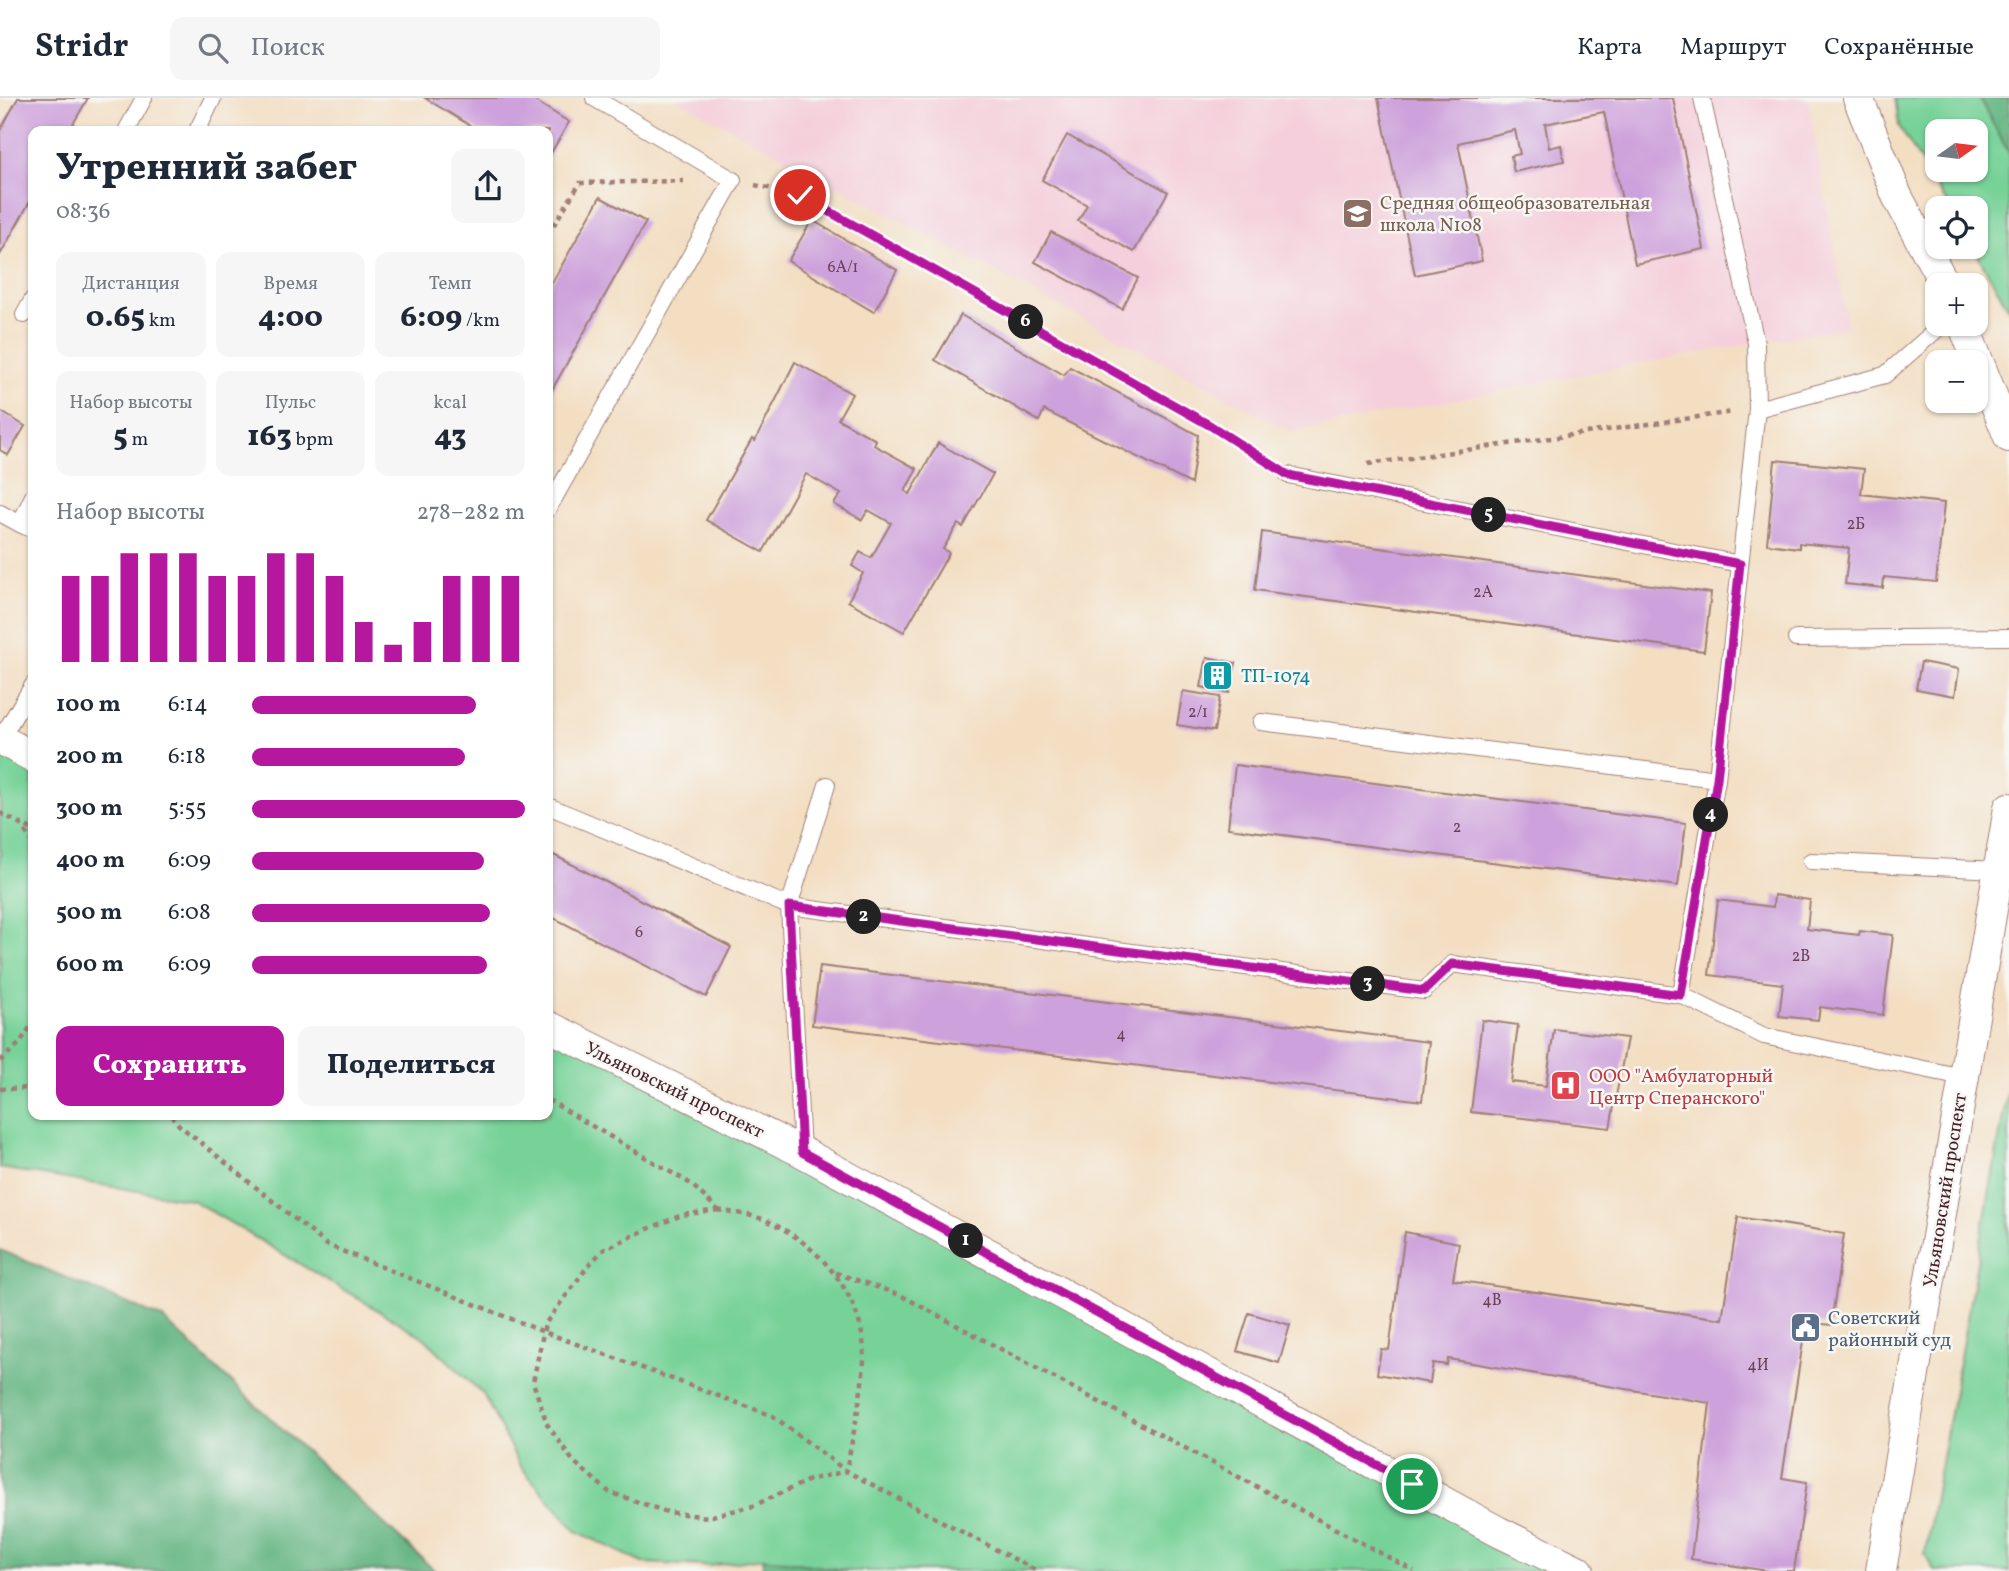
<!DOCTYPE html>
<html lang="ru">
<meta charset="utf-8">
<style>
body{margin:0;font-family:Vollkorn,serif;background:#f6f6f7;color:#1f2937;height:100vh;display:flex;flex-direction:column;font-size:26px;white-space:nowrap}
*{box-sizing:border-box;margin:0}
p{font-size:23px;color:#747a83}
.icon{flex:none;width:38px;height:38px;fill:none;stroke:currentColor;stroke-width:2;stroke-linecap:round;stroke-linejoin:round}
.map{position:relative;flex:1;overflow:hidden}
.panel{position:absolute;left:28px;top:28px;width:525px;height:994px;display:flex;flex-direction:column;background:#fff;border-radius:14px;box-shadow:0 2px 5px #0004}
.panel>*{flex:none}
.needle{width:46px;rotate:76deg}
.tools{position:absolute;left:1925px;top:21px;display:grid;gap:14px}
.tools a{display:grid;place-items:center;width:63px;height:63px;border-radius:14px;background:#fff;box-shadow:0 2px 5px #0004;font-size:35px}
.pin{position:absolute;display:grid;place-items:center;width:60px;height:60px;color:#fff;margin:-30px;border:4px solid #fff;border-radius:50%;box-shadow:0 2px 7px #0007}
.km{position:absolute;width:35px;height:35px;margin:-18px;border-radius:50%;background:#222;color:#fff;font-size:19px;line-height:35px;text-align:center}
.round{display:grid;place-items:center;flex:none;width:74px;height:74px;border-radius:14px;background:#f6f6f7}
.overview{display:flex;align-items:center;justify-content:space-between;height:119px;padding:0 28px}
h1{font-size:38px;font-weight:800;line-height:52px}
.metrics{display:grid;grid-template-columns:repeat(3,1fr);gap:10px;height:119px;padding:7px 28px}
.metrics div{display:grid;align-content:center;border-radius:14px;background:#f6f6f7;text-align:center}
.metrics b{font-size:30px;font-weight:800}
.metrics small{font-size:19px;font-weight:400}
.metrics p{font-size:19px}
.chart{height:196px;padding:14px 28px}
.chart p{display:flex;justify-content:space-between}
.chart svg{width:100%;height:126px;margin-top:7px;stroke:#b5179e;stroke-width:6}
.button{display:flex;gap:14px;margin-top:auto;padding:14px 28px}
.button a{flex:1;height:80px;border-radius:14px;background:#b5179e;color:#fff;font-size:28px;font-weight:800;line-height:80px;text-align:center}
.button a+a{background:#f6f6f7;color:#1f2937}
ul{padding:0 28px;list-style:none;font-size:23px}
li{display:grid;grid-template-columns:112px 84px 1fr;align-items:center;height:52px}
li i{height:18px;border-radius:9px;background:#b5179e}
header{display:flex;align-items:center;gap:42px;box-sizing:border-box;height:98px;padding:0 35px;background:#fff;border-bottom:2px solid #e0e1e3}
header strong{font-size:33px}
nav{display:flex;gap:38px;margin-inline-start:auto;font-size:24px}
.search{width:490px;height:63px;background:#f6f6f7;display:flex;align-items:center;gap:18px;box-sizing:border-box;padding:0 24px;border-radius:14px;color:#747a83;font-size:26px}
.map>svg:first-child{display:block}
.built{fill:#f5cfdb}
.green{fill:#77d298;stroke:#607862;stroke-width:2;fill-rule:evenodd}
.forest{fill:#61b480;stroke:#566a56;stroke-width:2}
.building{fill:#cda1db}
.lines{fill:none;stroke-linecap:round;stroke-linejoin:round}
.lane-casing{stroke:#9e7e76;stroke-width:18}
.street-casing{stroke:#9e7e76;stroke-width:32}
.path{stroke:#9e7e76;stroke-width:4.5;stroke-dasharray:5 5;stroke-linecap:butt}
.lane{stroke:#fff;stroke-width:16}
.street{stroke:#fff;stroke-width:30}
.route-casing{stroke:#fff;stroke-width:14}
.route{stroke:#b5179e;stroke-width:9}
.labels{text-anchor:middle;stroke-width:5;stroke-linejoin:round;paint-order:stroke}
.number-label{font-size:16px;fill:#6b4057}
.education-label{font-size:19px;fill:#785e54;stroke:#f6f6f2;text-anchor:start}
.culture-label{font-size:19px;fill:#0d838f;stroke:#f6f6f2;text-anchor:start}
.health-label{font-size:19px;fill:#be3a42;stroke:#f6f6f2;text-anchor:start}
.street-label{font-size:19px;fill:#4a1f2b;stroke:#f6f6f2}
.service-label{font-size:19px;fill:#4e5e75;stroke:#f6f6f2;text-anchor:start}
</style>
<header>
<strong>Stridr</strong>
<div class="search"><svg class="icon" aria-label="search" viewBox="0 0 24 24"><circle cx="10" cy="10" r="6"/><path d="M15 15l6 6"/></svg>Поиск</div>
<nav><a>Карта</a><a>Маршрут</a><a>Сохранённые</a></nav>
</header>
<div class="map">
<svg width="2009" height="1473" viewBox="0 0 2009 1473">
<rect width="100%" height="100%" fill="#f6f6f2"/>
<filter id="ink" filterUnits="userSpaceOnUse"><feTurbulence type="fractalNoise" baseFrequency=".0143" numOctaves="2"/><feDisplacementMap in="SourceGraphic" scale="14" xChannelSelector="R" yChannelSelector="G"/><feConvolveMatrix kernelMatrix="1 2 1 2 8 2 1 2 1" color-interpolation-filters="sRGB"/></filter>
<filter id="wash" filterUnits="userSpaceOnUse"><feTurbulence type="fractalNoise" baseFrequency=".00686" numOctaves="4" result="noise"/><feDisplacementMap in="SourceGraphic" scale="28" xChannelSelector="R" yChannelSelector="G"/><feGaussianBlur stdDeviation="1.57" result="paint"/><feColorMatrix in="noise" values="0 0 0 0 0 0 0 0 0 0 0 0 0 0 0 0 0 1.4 0 .05"/><feComposite in="paint" operator="in"/></filter>
<g filter="url(#wash)">
<rect width="100%" height="100%" fill="#f3dec2"/>
<!-- built -->
<path class="built" d="M674 0H1808L1848 229 1625 268 1292 334Z"/>
<!-- green -->
<g class="green">
<path d="M1895 0H2009V211L1973 149H1976V110H1950L1899 28ZM1937 33H1976V72H1937Z"/>
<path d="M0 641 33 659V1017H548V928L1579 1473H850L764 1460 709 1468 643 1465 576 1433 520 1368 483 1296 423 1239 192 1102 0 1070Z"/>
<path d="M2009 985V1473H1934L1925 1455Z"/>
</g>
<!-- forest -->
<g class="forest">
<path d="M1979 0H2009V55Z"/>
<path d="M0 1152 162 1220 435 1473H0Z"/>
<path d="M764 1460 850 1473H762Z"/>
</g>
<g id="blocks">
<!-- building -->
<g class="building">
<path d="M18 0H88L69 33H33V98L0 157V33Z"/>
<path d="M425 0H530L569 24 548 60V33H479Z"/>
<path d="M1378 0H1673L1704 151 1635 166 1604 14 1545 26 1549 50 1561 47 1564 63 1514 74 1511 58 1520 56 1515 32 1458 45 1482 163 1415 177Z"/>
<path d="M1067 37 1168 94 1134 154 1078 123 1087 107 1042 82Z"/>
<path d="M600 99 646 124 548 299V192Z"/>
<path d="M812 122 897 172 874 214 788 163Z"/>
<path d="M1051 134 1138 180 1122 211 1035 164Z"/>
<path d="M961 217 1064 277 1070 269 1198 337 1191 386 1044 312 1039 323 935 262Z"/>
<path d="M795 264 852 296 838 321 876 342 874 347 917 371 905 393 910 396 938 345 993 376 963 429 958 426 943 451 949 455 904 534 848 503 863 475 852 468 860 454 871 460 891 425 868 412 862 422 834 406 841 396 806 376 763 454 706 422 752 341 755 343Z"/>
<path d="M0 313 25 328 8 357 0 352Z"/>
<path d="M1775 362 1864 371 1861 396 1944 405 1936 484 1884 479 1883 490 1845 486 1849 450 1799 445V450L1767 446Z"/>
<path d="M1262 434 1711 495 1704 553 1255 492Z"/>
<path d="M1207 559 1236 565 1229 595 1201 589Z"/>
<path d="M1921 564 1959 571 1955 598 1916 591Z"/>
<path d="M1183 593 1220 599 1214 633 1177 627Z"/>
<path d="M1235 667 1686 725 1678 788 1228 730Z"/>
<path d="M548 754 731 849 706 899 548 817Z"/>
<path d="M1774 797 1810 802 1807 831 1859 837 1860 833 1893 837 1883 917 1820 909 1818 922 1779 918 1783 886 1709 877 1718 802 1773 809Z"/>
<path d="M820 868 1429 944 1422 1003 812 927Z"/>
<path d="M1482 922 1518 927 1511 984 1546 988 1554 931 1627 940 1610 1030 1471 1014Z"/>
<path d="M1738 1119 1844 1136 1831 1227 1806 1224 1782 1380 1807 1384 1794 1473H1768L1691 1461 1710 1305 1448 1261 1447 1267 1433 1265 1430 1285 1377 1276 1381 1251 1389 1252 1405 1134 1459 1145 1453 1182 1722 1221Z"/>
<path d="M1249 1215 1290 1227 1279 1265 1237 1253Z"/>
</g>
</g>
</g>
<g filter="url(#ink)">
<use href="#blocks" fill-opacity="0" stroke="#9e7e76" stroke-width="2"/>
<g class="lines">
<defs>
<g id="lane">
<path d="M126 33 144 0"/>
<path d="M197 33 213 0"/>
<path d="M24 217 33 201"/>
<path d="M1757 311 1885 277 1943 226"/>
<path d="M1288 377 1740 466"/>
<path d="M33 398 20 426 33 432"/>
<path d="M548 411 733 82 594 0"/>
<path d="M0 415 20 426"/>
<path d="M1796 541 2009 539"/>
<path d="M1261 624 1717 681"/>
<path d="M0 642 33 587"/>
<path d="M548 708 789 808 1424 893 1452 866 1681 897 1764 938 1963 979"/>
<path d="M1811 763 1998 772"/>
<path d="M1681 897 1717 681 1757 311 1756 245 1702 0"/>
<path d="M802 1054 789 808 827 687"/>
</g>
<g id="street">
<path d="M1858 0 1897 98 1945 187"/>
<path d="M1963 226 2009 339"/>
<path d="M0 641 33 659"/>
<path d="M548 928 802 1054 1499 1434 1579 1473"/>
<path d="M1881 1473 2009 710"/>
</g>
</defs>
<!-- lane casing -->
<use href="#lane" class="lane-casing"/>
<!-- street casing -->
<use href="#street" class="street-casing"/>
<!-- path -->
<g class="path">
<path d="M755 87 800 97 1211 328 1269 365"/>
<path d="M548 136 580 85 684 83"/>
<path d="M1368 366 1733 314"/>
<path d="M0 715 33 732"/>
<path d="M19 725 33 744"/>
<path d="M0 963 19 946 33 925"/>
<path d="M0 991 33 990"/>
<path d="M548 1002 691 1086 717 1111"/>
<path d="M171 1017 179 1027 327 1147 544 1234 773 1318 846 1373 1037 1473"/>
<path d="M718 1112C733 1115 751 1116 765 1122 819 1145 866 1200 864 1262 862 1299 853 1337 846 1373L809 1382 753 1408 708 1419 667 1414 609 1394 573 1363 547 1326 533 1284 545 1226 588 1168 603 1152 643 1133 682 1117Z"/>
<path d="M836 1175 900 1197 1414 1473"/>
</g>
<!-- lane -->
<use href="#lane" class="lane"/>
<!-- street -->
<use href="#street" class="street"/>
</g>
</g>
<g class="lines" filter="url(#ink)">
<defs>
<path id="route" d="M800 97 1211 328 1288 377 1740 466 1717 681 1681 897 1452 866 1424 893 789 808 802 1054 1412 1386"/>
</defs>
<!-- route casing -->
<use href="#route" class="route-casing"/>
<!-- route -->
<use href="#route" class="route"/>
</g>
<!-- icons -->
<defs>
<symbol id="school-square" viewBox="-11 -11 22 22"><rect x="-9" y="-9" width="18" height="18" rx="4" fill="#8d6e63" stroke="#f6f6f2"/><path d="M0-5L7-2L0 1L-7-2ZM-4 1L0 2.5L4 1V4Q0 6-4 4Z" fill="#fff"/></symbol>
<symbol id="building-square" viewBox="-11 -11 22 22"><rect x="-9" y="-9" width="18" height="18" rx="4" fill="#0f9aa8" stroke="#f6f6f2"/><path d="M-4-6H4V6H1V3H-1V6H-4ZM-2.5-4.3h1.7v1.8h-1.7ZM.8-4.3h1.7v1.8H.8ZM-2.5-1h1.7V.8h-1.7ZM.8-1h1.7V.8H.8Z" fill="#fff"/></symbol>
<symbol id="hospital-square" viewBox="-11 -11 22 22"><rect x="-9" y="-9" width="18" height="18" rx="4" fill="#e0444e" stroke="#f6f6f2"/><path d="M-5-5h3v3.5h4V-5h3V5h-3V1.5h-4V5h-3Z" fill="#fff"/></symbol>
<symbol id="civic-square" viewBox="-11 -11 22 22"><rect x="-9" y="-9" width="18" height="18" rx="4" fill="#5c6f8a" stroke="#f6f6f2"/><path d="M-.6-6.5H3V-4.5H.6V-3L4-1V1h2V6H-6V1h2V-1L-.6-3ZM-1.2 2.5V6h2.4V2.5Z" fill="#fff"/></symbol>
</defs>
<g fill-rule="evenodd">
<use href="#school-square" x="1340" y="98" width="35" height="35"/>
<use href="#building-square" x="1200" y="560" width="35" height="35"/>
<use href="#hospital-square" x="1548" y="970" width="35" height="35"/>
<use href="#civic-square" x="1788" y="1212" width="35" height="35"/>
</g>
<g class="labels">
<!-- number labels -->
<g class="number-label">
<text x="843" y="174">6А/1</text>
<text x="1856" y="431">2Б</text>
<text x="1483" y="499">2А</text>
<text x="1198" y="619">2/1</text>
<text x="1457" y="734">2</text>
<text x="639" y="839">6</text>
<text x="1801" y="863">2В</text>
<text x="1121" y="941">4</text>
<text x="1492" y="1207">4В</text>
<text x="1758" y="1272">4И</text>
</g>
<!-- education labels -->
<g class="education-label">
<text x="1380" y="111">Средняя общеобразовательная<tspan x="1380" dy="22">школа N108</tspan></text>
</g>
<!-- culture labels -->
<g class="culture-label">
<text x="1241" y="584">ТП-1074</text>
</g>
<!-- health labels -->
<g class="health-label">
<text x="1589" y="984">ООО "Амбулаторный<tspan x="1589" dy="22">Центр Сперанского"</tspan></text>
</g>
<!-- street labels -->
<g class="street-label">
<text transform="translate(675 991) rotate(26)" y="7">Ульяновский проспект</text>
<text transform="translate(1944 1092) rotate(-81)" y="7">Ульяновский проспект</text>
</g>
<!-- service labels -->
<g class="service-label">
<text x="1828" y="1226">Советский<tspan x="1828" dy="22">районный суд</tspan></text>
</g>
</g>
</svg>
<div class="tools">
<a><svg class="needle" viewBox="-14 -14 28 28"><path d="M0-13l5 13h-10z" fill="#e53935"/><path d="M0 13l5-13h-10z" fill="#747a83"/></svg></a>
<a><svg class="icon" aria-label="locate" viewBox="0 0 24 24"><circle cx="12" cy="12" r="6"/><path d="M12 2v4M12 18v4M2 12h4M18 12h4"/></svg></a>
<a>+</a>
<a>−</a>
</div>
<div class="pin" style="left:1412px;top:1386px;background:#1e9e55"><svg class="icon" aria-label="arrive" viewBox="0 0 24 24"><path d="M6 21V4h12l-3 4 3 4H6"/></svg></div>
<div class="pin" style="left:800px;top:97px;background:#d93025"><svg class="icon" aria-label="check" viewBox="0 0 24 24"><path d="M5 12l5 5 9-10"/></svg></div>
<b class="km" style="left:966px;top:1143px">1</b>
<b class="km" style="left:864px;top:819px">2</b>
<b class="km" style="left:1368px;top:886px">3</b>
<b class="km" style="left:1711px;top:717px">4</b>
<b class="km" style="left:1489px;top:417px">5</b>
<b class="km" style="left:1026px;top:224px">6</b>
<section class="panel">
<div class="overview"><div><h1>Утренний забег</h1><p>08:36</p></div><a class="round"><svg class="icon" aria-label="share" viewBox="0 0 24 24"><path d="M12 15V3M7 8l5-5 5 5M5 13v7h14v-7"/></svg></a></div>
<div class="metrics">
<div><p>Дистанция</p><b>0.65<small> km</small></b></div>
<div><p>Время</p><b>4:00</b></div>
<div><p>Темп</p><b>6:09<small> /km</small></b></div>
</div>
<div class="metrics">
<div><p>Набор высоты</p><b>5<small> m</small></b></div>
<div><p>Пульс</p><b>163<small> bpm</small></b></div>
<div><p>kcal</p><b>43</b></div>
</div>
<div class="chart"><p><span>Набор высоты</span>278–282 m</p>
<svg viewBox="0 0 160 44" preserveAspectRatio="none"><path d="M5 44V14M15 44V14M25 44V6M35 44V6M45 44V6M55 44V14M65 44V14M75 44V6M85 44V6M95 44V14M105 44V30M115 44V38M125 44V30M135 44V14M145 44V14M155 44V14"/></svg>
</div>
<ul>
<li><b>100 m</b>6:14<i style="width:82%"></i></li>
<li><b>200 m</b>6:18<i style="width:78%"></i></li>
<li><b>300 m</b>5:55<i style="width:100%"></i></li>
<li><b>400 m</b>6:09<i style="width:85%"></i></li>
<li><b>500 m</b>6:08<i style="width:87%"></i></li>
<li><b>600 m</b>6:09<i style="width:86%"></i></li>
</ul>
<div class="button"><a>Сохранить</a><a>Поделиться</a></div>
</section>
</div>
